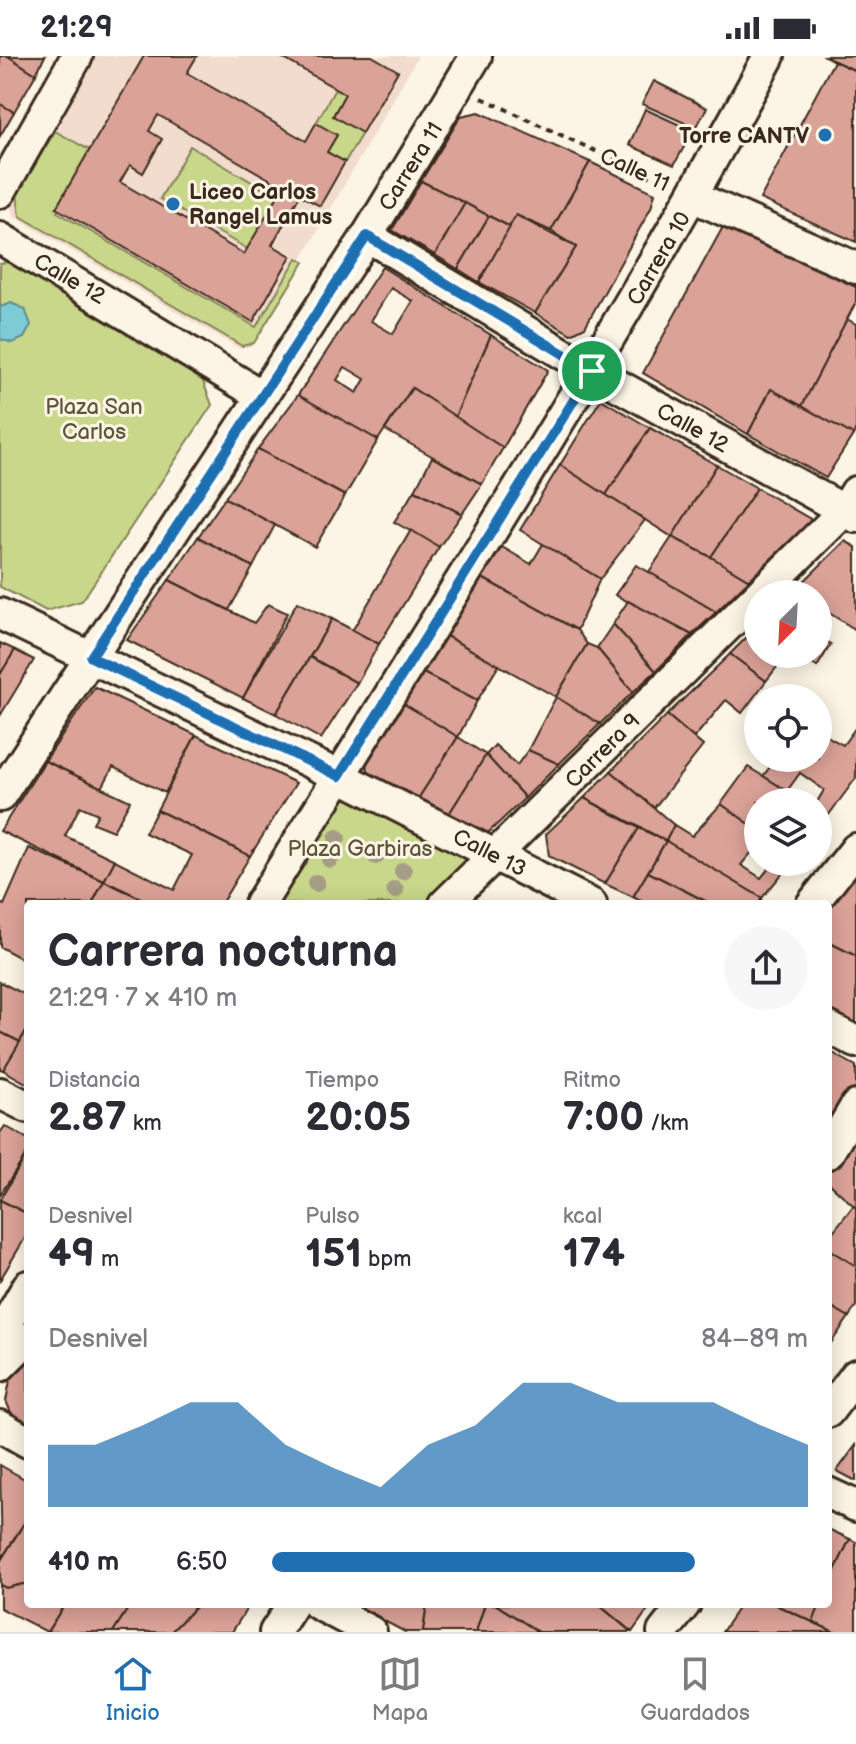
<!DOCTYPE html>
<html lang="es">
<meta charset="utf-8">
<style>
body{margin:0;font-family:"Balsamiq Sans",sans-serif;background:#f7f7f7;color:#2b2b33;height:100vh;display:flex;flex-direction:column;font-size:30px;white-space:nowrap}
*{box-sizing:border-box;margin:0}
p{font-size:26px;color:#7c7c81}
.icon{flex:none;width:44px;height:44px;fill:none;stroke:currentColor;stroke-width:2;stroke-linecap:round;stroke-linejoin:round}
.map{position:relative;flex:1;overflow:hidden}
.details{position:absolute;left:24px;top:844px;width:808px;height:708px;display:flex;flex-direction:column;background:#fff;border-radius:8px;box-shadow:0 4px 20px #0003}
.details>*{flex:none}
.needle{width:52px;rotate:204deg}
.buttons{position:absolute;left:744px;top:524px;display:grid;gap:16px}
.buttons a{display:grid;place-items:center;width:88px;height:88px;border-radius:50%;background:#fff;box-shadow:0 4px 20px #0003;font-size:40px}
.pin{position:absolute;display:grid;place-items:center;width:68px;height:68px;color:#fff;margin:-34px;border:4px solid #fff;border-radius:50%;box-shadow:0 2px 8px #0007}
.round{display:grid;place-items:center;flex:none;width:84px;height:84px;border-radius:42px;background:#f7f7f7}
.summary{display:flex;align-items:center;justify-content:space-between;height:136px;padding:0 24px}
h1{font-size:44px;font-weight:600;line-height:60px}
.metrics{display:grid;grid-template-columns:repeat(3,1fr);gap:12px;height:136px;padding:8px 24px}
.metrics div{display:grid;align-content:center}
.metrics b{font-size:40px;font-weight:600}
.metrics small{font-size:22px;font-weight:400}
.metrics p{font-size:22px}
.chart{height:224px;padding:16px 24px}
.chart p{display:flex;justify-content:space-between}
.chart svg{width:100%;height:144px;margin-top:8px;fill:#1f6fb2;opacity:.7}
ul{padding:0 24px;list-style:none;font-size:26px}
li{display:grid;grid-template-columns:128px 96px 1fr;align-items:center;height:60px}
li i{height:20px;border-radius:10px;background:#1f6fb2}
.status{display:flex;justify-content:space-between;align-items:center;height:56px;padding:0 40px;background:#fff;direction:ltr}
.status svg{height:22px;fill:currentColor}
.dock{display:flex;justify-content:space-around;align-items:center;height:112px;border-top:2px solid #e1e1e2;background:#fff;font-size:22px;color:#7c7c81}
.dock a{display:grid;justify-items:center;gap:4px}
.dock .active{color:#1f6fb2}
.map>svg:first-child{display:block}
.built{fill:#f2dcce}
.green{fill:#c9d78b;stroke:#828054;stroke-width:2}
.water{fill:#7bcbd5;stroke:#618b8c;stroke-width:2}
.building{fill:#dba298;stroke:#3b2a1e;stroke-width:2;fill-rule:evenodd}
.lines{fill:none;stroke-linecap:round;stroke-linejoin:round}
.minor-casing{stroke:#3b2a1e;stroke-width:36}
.path{stroke:#3b2a1e;stroke-width:4;stroke-dasharray:6 6;stroke-linecap:butt}
.minor{stroke:#fcf5e5;stroke-width:30}
.tree{fill:#a59d86}
.route-casing{stroke:#fff;stroke-width:16}
.route{stroke:#1f6fb2;stroke-width:10}
.poi-dot{fill:#1f6fb2;stroke:#fcf5e5;stroke-width:3}
.labels{text-anchor:middle;stroke-width:6;stroke-linejoin:round;paint-order:stroke}
.poi-label{font-size:22px;font-weight:bold;fill:#3b2a1e;stroke:#fcf5e5;text-anchor:end}
.street-label{font-size:22px;fill:#3b2a1e;stroke:#fcf5e5}
.park-label{font-size:22px;fill:#5e5539;stroke:#fcf5e5}
</style>
<div class="status"><b>21:29</b><svg viewBox="0 0 49 12"><path d="M0 12V9h3v3zM5 12V6h3v6zM10 12V3h3v9zM15 12V0h3v12zM26 1h20v11H26zM47 4h2v5h-2z"/></svg></div>
<div class="map">
<svg width="856" height="1576" viewBox="0 0 856 1576">
<rect width="100%" height="100%" fill="#fcf5e5"/>
<filter id="ink" filterUnits="userSpaceOnUse"><feTurbulence type="fractalNoise" baseFrequency=".0125" numOctaves="2"/><feDisplacementMap in="SourceGraphic" scale="16" xChannelSelector="R" yChannelSelector="G"/><feConvolveMatrix kernelMatrix="1 2 1 2 8 2 1 2 1" color-interpolation-filters="sRGB"/></filter>
<g filter="url(#ink)">
<!-- built -->
<path class="built" d="M88 0H418L254 287 238 292 13 160 8 136Z"/>
<!-- green -->
<g class="green">
<path d="M335 33 345 38 333 60 362 77 345 106 327 96 337 79 316 67Z"/>
<path d="M55 75 91 95 57 156 256 271 297 202 304 206 254 287 242 290 20 160 17 139Z"/>
<path d="M190 90 281 143 251 195 160 143Z"/>
<path d="M8 206 202 323 212 349 82 545 46 555 0 531V207Z"/>
<path d="M339 720 496 798 445 848H260Z"/>
</g>
<!-- water -->
<path class="water" d="M11 247 25 253 31 269 24 282 12 287 0 283V251Z"/>
<!-- building -->
<g class="building">
<path d="M0 0H8L36 18 14 56 0 48Z"/>
<path d="M8 0H45L36 18Z"/>
<path d="M144 0H197L187 17 306 85 316 67 337 79 327 96 345 106 320 150 300 139 272 189 291 200 253 266 56 152ZM158 59 283 131 244 198 120 126 130 109 143 117 162 83 149 75Z"/>
<path d="M279 0H372L398 15 362 77 333 60 345 38Z"/>
<path d="M825 0H856V15L834 5Z"/>
<path d="M834 5 856 15V186L760 143Z"/>
<path d="M654 25 707 52 696 72 642 48Z"/>
<path d="M0 48 14 56 0 80Z"/>
<path d="M645 53 693 75 674 109 629 89Z"/>
<path d="M479 56 590 106 551 175 516 159 510 171 421 125 461 60Z"/>
<path d="M590 106 655 137 651 152 585 271 571 278 535 257 576 191 551 175Z"/>
<path d="M421 125 465 147 435 199 392 174Z"/>
<path d="M465 147 489 160 458 213 435 199Z"/>
<path d="M516 159 576 191 535 257 479 226Z"/>
<path d="M489 160 510 171 479 226 458 213Z"/>
<path d="M724 169 856 231V246L802 350 771 333 748 378 643 317Z"/>
<path d="M382 211 491 279 455 361 412 332 378 384 298 339ZM391 232 413 245 393 278 371 265ZM345 311 365 323 357 337 337 324Z"/>
<path d="M847 263 856 268V373L853 379 802 350Z"/>
<path d="M491 279 548 314 503 392 455 361Z"/>
<path d="M412 332 503 392 482 428 385 374Z"/>
<path d="M771 333 853 379 826 422 748 378Z"/>
<path d="M298 339 378 384 345 440 258 393Z"/>
<path d="M601 343 650 372 606 439 560 409Z"/>
<path d="M650 372 717 409 672 481 606 439Z"/>
<path d="M258 393 345 440 315 491 225 442Z"/>
<path d="M432 401 482 428 462 458 415 434Z"/>
<path d="M560 409 645 464 600 523 520 474Z"/>
<path d="M717 409 757 432 711 501 672 481Z"/>
<path d="M757 432 812 464 749 524 711 501Z"/>
<path d="M415 434 462 458 439 491 394 466Z"/>
<path d="M225 442 275 469 253 511 198 481Z"/>
<path d="M411 474 439 491 379 588 352 575Z"/>
<path d="M198 481 253 511 229 554 169 524Z"/>
<path d="M672 481 711 501 749 524 716 556 649 516Z"/>
<path d="M845 485 856 491V574L818 550V538L794 535Z"/>
<path d="M543 488 600 523 577 574 482 522 502 491 531 508Z"/>
<path d="M636 509 649 516 716 556 692 579 615 539Z"/>
<path d="M482 522 577 574 587 588 556 641 446 580Z"/>
<path d="M169 524 254 567 268 548 287 557 243 642 127 584Z"/>
<path d="M628 545 692 579 656 615 613 568Z"/>
<path d="M297 546 332 563 276 658 243 642Z"/>
<path d="M332 563 379 588 357 627 310 601Z"/>
<path d="M613 568 656 615 633 636 597 592Z"/>
<path d="M756 572 758 598H787L766 625 730 598Z"/>
<path d="M446 580 499 609 477 645 423 617Z"/>
<path d="M818 580 831 588 817 611 798 598H818Z"/>
<path d="M0 587 15 594 0 619Z"/>
<path d="M587 588 597 592 633 636 600 668 556 641Z"/>
<path d="M15 594 34 604 0 660V619Z"/>
<path d="M730 598 766 625 742 657 726 644 694 682 667 659Z"/>
<path d="M310 601 357 627 321 683 276 658Z"/>
<path d="M423 617 477 645 458 681 404 648Z"/>
<path d="M95 631 196 679 165 737 113 711 102 732 45 705Z"/>
<path d="M556 641 600 668 559 708 528 694Z"/>
<path d="M404 648 458 681 418 743 371 721 366 709Z"/>
<path d="M667 659 703 690 654 752 611 715Z"/>
<path d="M856 671V722L828 760 818 754 817 746 824 734 800 717 787 735 763 720 777 702H818V675L843 689Z"/>
<path d="M196 679 296 727 250 800 157 754Z"/>
<path d="M458 681 486 699 449 758 418 743Z"/>
<path d="M495 689 517 709 528 694 559 708 525 742 486 699Z"/>
<path d="M486 699 525 742 488 777 449 758Z"/>
<path d="M45 705 130 745 113 775 93 767 98 758 80 750 65 780 115 804 104 825 0 775Z"/>
<path d="M748 711 763 720 805 746H758V774L721 748Z"/>
<path d="M611 715 674 769 666 785 584 742Z"/>
<path d="M584 742 639 772 605 828 549 800 546 778Z"/>
<path d="M721 748 758 774V789L741 809 761 822 774 806H792L762 842 666 785 674 769 692 780Z"/>
<path d="M157 754 250 800 221 848H153L104 825 115 804 174 834 192 799 145 777Z"/>
<path d="M639 772 666 785 633 841 605 828Z"/>
<path d="M666 785 762 842 758 848H711L648 816Z"/>
<path d="M29 792 104 825 92 848H28V906L0 891V847L4 849Z"/>
<path d="M856 811V900L828 886V848Z"/>
<path d="M648 816 711 848H647L633 841Z"/>
<path d="M104 825 153 848H92Z"/>
<path d="M828 886 856 900V967L828 953Z"/>
<path d="M0 926 28 940V972L20 986 0 976Z"/>
<path d="M28 972V1028L3 1014Z"/>
<path d="M0 976 20 986 3 1014 0 1013Z"/>
<path d="M829 995 856 1010V1069L828 1093Z"/>
<path d="M856 1069V1152L828 1126V1108Z"/>
<path d="M5 1070 28 1083V1096L0 1139V1077Z"/>
<path d="M28 1096V1158L0 1144Z"/>
<path d="M0 1144 28 1158V1177L0 1224Z"/>
<path d="M853 1150 856 1152V1210L828 1193V1182Z"/>
<path d="M828 1193 856 1210V1250L849 1261 828 1249Z"/>
<path d="M828 1249 849 1261 828 1291Z"/>
<path d="M28 1295V1373L12 1359 6 1345 12 1314Z"/>
<path d="M856 1389V1425L837 1415Z"/>
<path d="M0 1409 28 1425V1461L2 1502Z"/>
<path d="M28 1461V1527L6 1532 0 1529V1506Z"/>
<path d="M828 1473 850 1483 828 1529Z"/>
<path d="M850 1483 856 1486V1576H834L813 1566 820 1548H828V1529Z"/>
<path d="M28 1527V1548H65L47 1576 0 1552V1529L6 1532Z"/>
<path d="M65 1548H131L113 1576H47Z"/>
<path d="M131 1548H198L171 1576H113Z"/>
<path d="M198 1548H248L249 1549 232 1576H171Z"/>
<path d="M352 1548H427L423 1576H405Z"/>
<path d="M427 1548H485L476 1576H423Z"/>
<path d="M485 1548H495L539 1576H476Z"/>
<path d="M495 1548H598L631 1576H539Z"/>
<path d="M598 1548H652L632 1576Z"/>
<path d="M741 1548H774L834 1576H722Z"/>
<path d="M774 1548H820L813 1566Z"/>
</g>
<g class="lines">
<defs>
<g id="minor">
<path d="M0 136 77 0"/>
<path d="M694 141 856 212"/>
<path d="M367 180 592 315 856 461"/>
<path d="M0 182 262 340"/>
<path d="M760 538 845 454 856 436"/>
<path d="M0 558 339 720 591 848"/>
<path d="M0 740 367 180 476 0"/>
<path d="M260 848C433 567 613 291 769 0"/>
<path d="M445 848 758 540"/>
<path d="M812 848 856 793"/>
<path d="M828 971 856 986"/>
<path d="M0 1037 28 1051"/>
<path d="M828 1097 856 1050"/>
<path d="M0 1279 28 1230"/>
<path d="M0 1310 28 1282"/>
<path d="M828 1356 856 1319"/>
<path d="M0 1370 28 1386"/>
<path d="M828 1437 856 1450"/>
<path d="M318 1548 371 1576"/>
<path d="M275 1576 293 1548"/>
<path d="M663 1576 685 1548"/>
</g>
</defs>
<!-- minor casing -->
<use href="#minor" class="minor-casing"/>
<!-- path -->
<path class="path" d="M482 42 666 128"/>
<!-- minor -->
<use href="#minor" class="minor"/>
</g>
<!-- trees -->
<g class="tree">
<circle cx="337" cy="782" r="9"/>
<circle cx="376" cy="800" r="9"/>
<circle cx="330" cy="803" r="9"/>
<circle cx="403" cy="815" r="9"/>
<circle cx="316" cy="827" r="9"/>
<circle cx="395" cy="834" r="9"/>
</g>
</g>
<g class="lines" filter="url(#ink)">
<defs>
<path id="route" d="M367 180 592 315 339 720 91 601Z"/>
</defs>
<!-- route casing -->
<use href="#route" class="route-casing"/>
<!-- route -->
<use href="#route" class="route"/>
</g>
<!-- markers -->
<g class="poi-dot">
<circle cx="825" cy="79" r="8"/>
<circle cx="173" cy="148" r="8"/>
</g>
<g class="labels">
<!-- poi labels -->
<g class="poi-label">
<text x="809" y="87">Torre CANTV</text>
<text x="189" y="143" text-anchor="start">Liceo Carlos<tspan x="189" dy="25">Rangel Lamus</tspan></text>
</g>
<!-- street labels -->
<g class="street-label">
<text transform="translate(410 110) rotate(-58)" y="8">Carrera 11</text>
<text transform="translate(635 113) rotate(25)" y="8">Calle 11</text>
<text transform="translate(658 202) rotate(-60)" y="8">Carrera 10</text>
<text transform="translate(70 222) rotate(30)" y="8">Calle 12</text>
<text transform="translate(693 371) rotate(29)" y="8">Calle 12</text>
<text transform="translate(602 694) rotate(-45)" y="8">Carrera 9</text>
<text transform="translate(490 796) rotate(27)" y="8">Calle 13</text>
</g>
<!-- park labels -->
<g class="park-label">
<text x="94" y="358">Plaza San<tspan x="94" dy="25">Carlos</tspan></text>
<text x="360" y="800">Plaza Garbiras</text>
</g>
</g>
</svg>
<div class="buttons">
<a><svg class="needle" viewBox="-14 -14 28 28"><path d="M0-13l5 13h-10z" fill="#e53935"/><path d="M0 13l5-13h-10z" fill="#7c7c81"/></svg></a>
<a><svg class="icon" aria-label="locate" viewBox="0 0 24 24"><circle cx="12" cy="12" r="6"/><path d="M12 2v4M12 18v4M2 12h4M18 12h4"/></svg></a>
<a><svg class="icon" aria-label="layers" viewBox="0 0 24 24"><path d="M12 4l9 5-9 5-9-5zM3 14l9 5 9-5"/></svg></a>
</div>
<div class="pin" style="left:592px;top:315px;background:#1e9e55"><svg class="icon" aria-label="arrive" viewBox="0 0 24 24"><path d="M6 21V4h12l-3 4 3 4H6"/></svg></div>
<section class="details">
<div class="summary"><div><h1>Carrera nocturna</h1><p>21:29 · 7 × 410 m</p></div><a class="round"><svg class="icon" aria-label="share" viewBox="0 0 24 24"><path d="M12 15V3M7 8l5-5 5 5M5 13v7h14v-7"/></svg></a></div>
<div class="metrics">
<div><p>Distancia</p><b>2.87<small> km</small></b></div>
<div><p>Tiempo</p><b>20:05</b></div>
<div><p>Ritmo</p><b>7:00<small> /km</small></b></div>
</div>
<div class="metrics">
<div><p>Desnivel</p><b>49<small> m</small></b></div>
<div><p>Pulso</p><b>151<small> bpm</small></b></div>
<div><p>kcal</p><b>174</b></div>
</div>
<div class="chart"><p><span>Desnivel</span>84–89 m</p>
<svg viewBox="0 0 160 44" preserveAspectRatio="none"><path d="M0 44V25L10 25L20 19L30 12L40 12L50 25L60 32L70 38L80 25L90 19L100 6L110 6L120 12L130 12L140 12L150 19L160 25V44z"/></svg>
</div>
<ul>
<li><b>410 m</b>6:50<i style="width:79%"></i></li>
</ul>
</section>
</div>
<nav class="dock">
<a class="active"><svg class="icon" aria-label="home" viewBox="0 0 24 24"><path d="M3 11l9-7 9 7M6 9v11h12V9"/></svg>Inicio</a>
<a><svg class="icon" aria-label="map" viewBox="0 0 24 24"><path d="M3 6l6-2 6 2 6-2v14l-6 2-6-2-6 2zM9 4v14M15 6v14"/></svg>Mapa</a>
<a><svg class="icon" aria-label="saved" viewBox="0 0 24 24"><path d="M7 4h10v16l-5-4-5 4z"/></svg>Guardados</a>
</nav>
